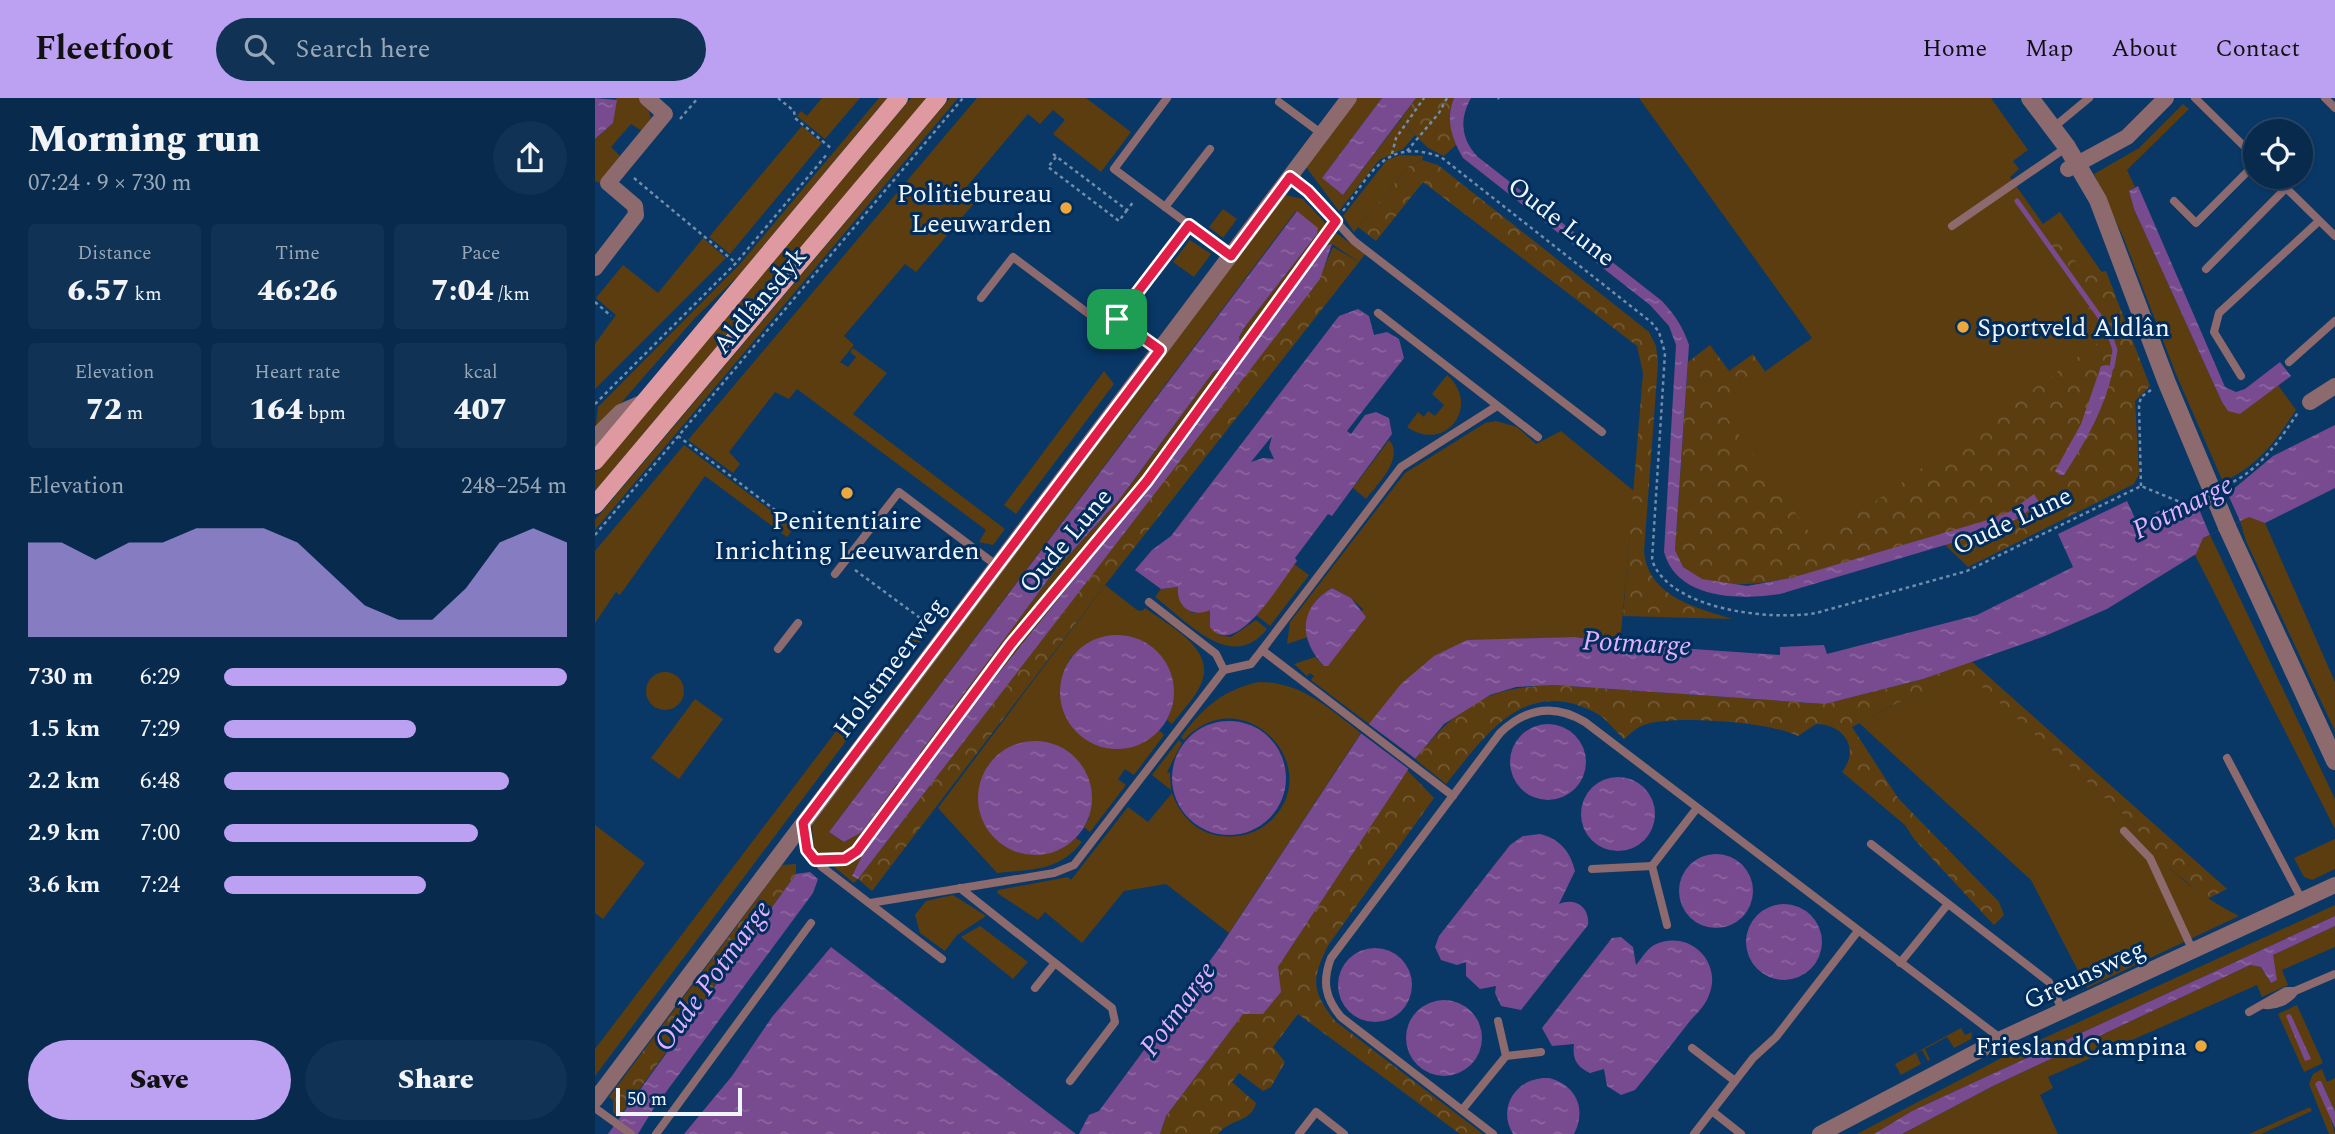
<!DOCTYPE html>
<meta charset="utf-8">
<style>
body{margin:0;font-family:Spectral,serif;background:#103254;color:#f1f3f6;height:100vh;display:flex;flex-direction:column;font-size:26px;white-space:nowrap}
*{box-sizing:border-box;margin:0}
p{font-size:23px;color:#98a7b6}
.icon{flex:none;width:38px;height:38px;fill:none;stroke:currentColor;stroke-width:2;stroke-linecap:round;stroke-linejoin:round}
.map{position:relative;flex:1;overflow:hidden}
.drawer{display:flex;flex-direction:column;background:#072a4d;width:595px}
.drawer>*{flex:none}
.controls{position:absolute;left:1648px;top:21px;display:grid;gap:14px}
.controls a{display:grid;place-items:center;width:70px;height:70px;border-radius:50%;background:#072a4d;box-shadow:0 2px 5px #0004,0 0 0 2px #284665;font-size:35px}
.scale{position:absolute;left:21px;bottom:18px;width:126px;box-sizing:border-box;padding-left:7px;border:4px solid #f0f5fb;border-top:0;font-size:19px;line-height:24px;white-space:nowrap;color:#f0f5fb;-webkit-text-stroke:5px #002d5c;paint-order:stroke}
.pin{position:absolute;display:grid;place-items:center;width:60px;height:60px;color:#fff;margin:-30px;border-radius:14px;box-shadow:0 4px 10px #0006}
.round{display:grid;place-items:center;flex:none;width:74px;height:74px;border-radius:37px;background:#103254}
.summary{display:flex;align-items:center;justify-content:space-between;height:119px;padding:0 28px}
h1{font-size:38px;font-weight:800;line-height:52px}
.stats{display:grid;grid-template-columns:repeat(3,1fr);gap:10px;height:119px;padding:7px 28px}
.stats div{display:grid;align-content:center;border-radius:7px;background:#103254;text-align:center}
.stats b{font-size:30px;font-weight:800}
.stats small{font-size:19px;font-weight:400}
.stats p{font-size:19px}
.chart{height:196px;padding:14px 28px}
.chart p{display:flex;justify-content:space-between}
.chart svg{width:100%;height:126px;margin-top:7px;fill:#bca0f2;opacity:.7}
.primary-button{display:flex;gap:14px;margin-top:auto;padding:14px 28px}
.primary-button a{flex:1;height:80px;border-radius:42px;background:#bca0f2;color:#111;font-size:28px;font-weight:800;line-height:80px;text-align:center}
.primary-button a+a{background:#103254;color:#f1f3f6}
ul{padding:0 28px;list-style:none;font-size:23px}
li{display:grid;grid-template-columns:112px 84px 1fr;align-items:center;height:52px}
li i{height:18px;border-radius:9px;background:#bca0f2}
header{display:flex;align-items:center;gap:42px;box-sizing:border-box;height:98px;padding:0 35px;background:#bca0f2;color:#111}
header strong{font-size:33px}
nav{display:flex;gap:38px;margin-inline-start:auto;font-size:24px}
.search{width:490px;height:63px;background:#103254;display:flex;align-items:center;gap:18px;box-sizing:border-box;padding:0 24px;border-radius:38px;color:#98a7b6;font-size:26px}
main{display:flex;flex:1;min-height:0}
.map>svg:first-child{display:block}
.grass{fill:#5b3d10}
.forest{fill:url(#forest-crowns)}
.water{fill:url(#water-ripples);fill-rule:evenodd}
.pier{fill:#093867}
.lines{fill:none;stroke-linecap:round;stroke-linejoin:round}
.stream{stroke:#784a8f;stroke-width:5}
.path{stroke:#718daa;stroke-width:2.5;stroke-dasharray:3.5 3.5;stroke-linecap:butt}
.service{stroke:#8c6a6d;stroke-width:8}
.minor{stroke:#8c6a6d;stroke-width:16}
.tertiary{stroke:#8c6a6d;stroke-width:18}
.primary{stroke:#de9aa0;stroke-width:18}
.tertiary-bridge{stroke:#8c6a6d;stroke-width:18}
.route-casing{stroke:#fff;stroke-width:14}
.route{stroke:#e11d48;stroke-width:9}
.poi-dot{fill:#eea73c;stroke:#002d5c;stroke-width:2.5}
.labels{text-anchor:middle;stroke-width:6;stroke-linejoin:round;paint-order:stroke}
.poi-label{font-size:26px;fill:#f0f5fb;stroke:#002d5c;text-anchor:end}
.street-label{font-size:26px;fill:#f0f5fb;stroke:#002d5c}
.water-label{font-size:28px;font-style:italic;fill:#e2b0fd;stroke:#002d5c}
</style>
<header>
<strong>Fleetfoot</strong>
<div class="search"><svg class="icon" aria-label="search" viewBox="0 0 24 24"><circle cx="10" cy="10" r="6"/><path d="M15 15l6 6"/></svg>Search here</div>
<nav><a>Home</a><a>Map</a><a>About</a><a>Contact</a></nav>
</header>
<main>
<section class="drawer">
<div class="summary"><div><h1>Morning run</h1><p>07:24 · 9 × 730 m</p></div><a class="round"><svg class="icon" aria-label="share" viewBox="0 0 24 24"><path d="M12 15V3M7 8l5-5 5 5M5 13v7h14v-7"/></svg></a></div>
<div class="stats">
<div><p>Distance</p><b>6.57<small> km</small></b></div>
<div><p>Time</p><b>46:26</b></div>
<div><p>Pace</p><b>7:04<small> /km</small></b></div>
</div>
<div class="stats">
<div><p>Elevation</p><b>72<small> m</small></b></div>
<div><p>Heart rate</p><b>164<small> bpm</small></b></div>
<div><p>kcal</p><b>407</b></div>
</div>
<div class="chart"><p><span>Elevation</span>248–254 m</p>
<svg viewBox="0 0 160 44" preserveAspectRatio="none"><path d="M0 44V11L10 11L20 17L30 11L40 11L50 6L60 6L70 6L80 11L90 22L100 33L110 38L120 38L130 27L140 11L150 6L160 11V44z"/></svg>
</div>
<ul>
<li><b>730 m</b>6:29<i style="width:100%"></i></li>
<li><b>1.5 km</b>7:29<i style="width:56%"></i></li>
<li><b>2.2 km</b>6:48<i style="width:83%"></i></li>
<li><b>2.9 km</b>7:00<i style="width:74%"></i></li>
<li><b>3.6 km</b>7:24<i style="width:59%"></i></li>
</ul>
<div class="primary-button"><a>Save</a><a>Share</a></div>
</section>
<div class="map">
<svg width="1740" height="1036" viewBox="0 0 1740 1036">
<defs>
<pattern id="forest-crowns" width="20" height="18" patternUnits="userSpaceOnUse" patternTransform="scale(1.75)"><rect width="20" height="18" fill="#5b3d10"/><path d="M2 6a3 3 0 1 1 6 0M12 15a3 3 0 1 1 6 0" fill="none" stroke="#735a34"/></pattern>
<pattern id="water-ripples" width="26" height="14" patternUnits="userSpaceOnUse" patternTransform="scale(1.75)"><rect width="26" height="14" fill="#784a8f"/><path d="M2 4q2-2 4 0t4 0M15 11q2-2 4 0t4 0" fill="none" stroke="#8c65a0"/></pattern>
</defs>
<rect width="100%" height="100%" fill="#093867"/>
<!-- grass -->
<g class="grass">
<path d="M21 0H44L52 7 56 20 47 33 36 26 16 49 25 58 5 85 0 83V41L18 25Z"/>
<path d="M227 0H265L230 41 202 18 206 13 212 18Z"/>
<path d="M284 0H292L144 177 100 220 0 335 3 309 145 166Z"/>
<path d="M316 0H332L0 393V375Z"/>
<path d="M355 0H363L0 432V422Z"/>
<path d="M382 0H491L536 34 506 74 458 36 470 22 458 12 445 26 433 16 368 93 380 104 321 174 310 166 249 238 259 247 245 264 253 269 261 259 255 254 258 250 292 275 258 316 410 431 398 447 384 444 391 432 202 291 194 301 180 294 134 354 145 366 138 375 93 342Z"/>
<path d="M763 0H787L727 80 748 97 805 22 820 37 808 51 784 62 744 113 711 69Z"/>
<path d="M1044 0H1396L1433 52 1418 63 1424 71 1415 79 1448 126 1465 114 1517 189 1529 235 1221 454 1119 310 1217 240Z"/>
<path d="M1588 6 1594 11 1532 72 1540 89 1534 93 1539 111 1627 304 1645 316 1683 287 1701 312C1679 345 1665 366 1628 384L1581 276 1529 141 1499 76 1544 50Z"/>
<path d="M207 28 227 45 135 156 114 139Z"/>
<path d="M805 57 828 58 827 62 814 68 759 134 748 118 792 62Z"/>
<path d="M690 97 708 101 733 128 645 245 644 239 649 230 722 136 701 113 234 734 249 744 266 734 301 687 308 686 259 752 248 757 225 759 218 748 217 727Z"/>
<path d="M628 111 642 121 628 140 614 129Z"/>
<path d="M737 132 770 156 764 164 737 146 730 148 655 248 650 249Z"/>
<path d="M108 140 131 160 0 291V246L21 217 1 200 28 167 63 195Z"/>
<path d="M595 142 616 156 599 179 578 164Z"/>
<path d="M627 271 550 382 441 510 327 660 324 655 461 471 524 402 619 273Z"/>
<path d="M509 273 519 286 421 416 409 407Z"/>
<path d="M633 273 629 287 569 370 332 664 445 513 554 384Z"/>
<path d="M852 277C887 307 851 356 812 329L823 314 829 319 833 313 840 318 849 307 837 296Z"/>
<path d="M901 323 922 329 941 346 966 333 1039 393 1025 546 980 539 872 543 774 626 716 582 719 578 715 575 712 578 699 566 720 559 729 568 768 511 756 500 737 490C717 502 709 516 713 539L692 546 695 524 810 375 890 325Z"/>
<path d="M794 342C810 359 783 386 771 401L758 390Z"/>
<path d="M89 347 199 430 192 439 110 378 25 497 21 494 0 525V453Z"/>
<path d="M1654 418 1670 425 1740 584V633L1651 443 1645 423Z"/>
<path d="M1615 437 1740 701V731L1600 457 1608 440Z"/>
<path d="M699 466 714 477 675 528 661 517Z"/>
<path d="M510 487 542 512 547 513 550 510C573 527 622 551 606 586 600 600 586 614 577 626L572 622C586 595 574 563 552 545L476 559C441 620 509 679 564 632L569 637 539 677 530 671 523 681 531 687 495 734 489 729 494 720 431 644C393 654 375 698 393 732L464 752 481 740 487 744C463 774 437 771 402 775L343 710Z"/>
<path d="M584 489 597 515 616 511 624 537 636 539 661 522 672 531C637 576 592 523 560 499L566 491Z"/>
<path d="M324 524 335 531 0 978V951Z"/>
<circle cx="70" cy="593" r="19"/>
<path d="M1376 578 1539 726C1565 767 1601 796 1644 818L1492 890 1436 782 1264 625 1302 605Z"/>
<path d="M664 584C707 584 733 610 766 635L634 835 571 786 529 793 487 845 450 814 443 822 402 795 403 792 473 779 476 782 533 709 553 724 577 695C585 718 602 735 626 738 643 740 659 736 672 726 736 673 649 578 589 642L586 639C608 610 627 592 664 584Z"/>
<path d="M100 601 128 621 84 681 56 660Z"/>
<path d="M584 642 587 645 572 674 575 675 576 692 557 677Z"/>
<path d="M312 690 313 694 258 775 257 778 263 781 259 785 234 765 252 764 261 759Z"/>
<path d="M0 727 50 765 8 821 0 815Z"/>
<path d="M1740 741V771L1717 782 1709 779 1699 760Z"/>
<path d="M358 797 391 818 362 837 350 853 325 835 320 817 331 803Z"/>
<path d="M1740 807V818L1317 1013 1279 1036H1262L1414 956Z"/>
<path d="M385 828 433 864 418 881 366 839Z"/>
<path d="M1740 828V849L1687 872 1693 887 1667 899 1662 887 1453 979 1458 990 1445 997 1463 1036H1307L1398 988 1655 867 1666 869 1676 885 1678 857Z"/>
<path d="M1702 907 1728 965 1709 974 1683 916Z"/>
<path d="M1366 930 1370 937 1377 934 1376 941 1359 950 1352 939 1330 951 1335 962 1333 963 1327 952 1321 955 1326 966 1306 977 1300 966Z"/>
<path d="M1727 971 1732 984 1740 980V1014L1726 983 1740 1036H1734L1714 986 1718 976Z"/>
<path d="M1715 1009 1717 1013 1666 1036H1654Z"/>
</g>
<!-- forest -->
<g class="forest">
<path d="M821 0H859C853 14 855 33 861 47L849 58 833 50 805 22Z"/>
<path d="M827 62 843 67 1054 234 1061 248 1063 265 1049 454C1054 499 1100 509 1137 521L1028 518 1048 275 1042 248 828 84 781 143 763 129 814 68Z"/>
<path d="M1459 133 1490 177 1511 173 1555 288 1540 303 1544 376 1539 386 1373 469 1341 438C1293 451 1096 531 1080 452L1093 264 1115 247 1134 273 1158 256 1173 278 1126 312 1222 445 1501 246 1514 241 1446 140Z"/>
<path d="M738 149 764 164 510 487 277 793 263 781 724 181Z"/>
<path d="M1376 563 1632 791 1612 801 1557 755 1539 726 1376 579 1302 605 1257 629 1303 700 1404 804 1409 817 1399 827 1319 741 1310 727 1247 674C1266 650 1248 626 1221 626L1203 638C1176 624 1081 617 1052 626 1043 628 1036 635 1029 641 1020 633 1011 620 1001 615 929 577 891 637 851 686L820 661C865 607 888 590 959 587L1230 606 1328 581Z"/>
<path d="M812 672 839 700 734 846C716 881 716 892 740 923L888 1036H865L703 916 678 949 690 964 676 989 668 993 644 975 637 984 661 1005C656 1025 634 1021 623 1036H565L571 1018 683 869Z"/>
<path d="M201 766V776L24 1019 18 1014V1002L14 999 187 767Z"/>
</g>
<!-- water -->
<g class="water">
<path d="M0 0 22 2 18 25 0 41Z"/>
<path d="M787 0H821L748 97 727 80Z"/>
<path d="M859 0H876C864 22 866 41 883 59L1067 203C1080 217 1088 229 1094 247L1080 452 1088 469 1107 481 1152 488 1196 480 1386 424 1414 414 1439 396 1444 404 1424 420 1387 436 1185 496C1146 502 1082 502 1069 454L1081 247 1074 228 1055 207 868 60C857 41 850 22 859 0Z"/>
<path d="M1543 88 1630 289 1641 294 1650 291 1685 264 1696 278 1645 316 1633 313 1627 304 1539 111 1534 93Z"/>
<path d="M702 113 723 130 722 136 649 230 644 239 645 245 655 248 730 148 737 146 725 181 263 781 257 778 268 756 313 694 312 690 305 685 301 687 267 734 249 744 234 734ZM627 271 633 273 634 277 629 287 569 370 332 664 325 655 461 471 524 402 619 273Z"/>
<path d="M763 211 774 218 779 237 792 234 804 241 809 260 752 333 756 336 770 317 781 314 794 320 797 336 737 418 733 416 700 460 702 463C687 482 641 563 615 529V512C597 520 581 509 583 489L566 491 540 472 557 452 576 438 744 218ZM677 338 674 350 679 361 668 360 656 364Z"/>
<path d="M1513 267 1518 271C1511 308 1490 345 1469 377H1465L1460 373 1486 326 1506 268Z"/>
<path d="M1740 327V390L1670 425 1654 419 1608 440 1601 456 1512 511 1450 538 1328 581 1230 606 959 587 921 589 895 597 849 626 820 661 683 869 686 894 668 916H648L571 1018 565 1036H484L494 1017 504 1013 625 849 765 637 806 586 839 558 872 542 980 539 1025 546 1185 557V549L1229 547 1232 556 1382 517 1478 469 1463 436 1532 403 1543 427 1563 413 1593 411 1641 389 1678 358Z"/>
<path d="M737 490 756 500 771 519 733 568H729C703 541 704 509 737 490Z"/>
<circle cx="522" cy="594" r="57"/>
<circle cx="634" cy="680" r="57"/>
<circle cx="953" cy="664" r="38"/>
<circle cx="440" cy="700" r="57"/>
<circle cx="1023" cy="716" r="37"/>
<path d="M945 736C965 741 975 753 980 773L964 806C980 799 995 809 993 827L926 912 906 908 900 895 901 888 885 891 871 878V864L862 867 846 862 840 849 844 838 915 747 928 738Z"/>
<circle cx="1121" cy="793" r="37"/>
<path d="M215 774 223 781 218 795 57 1013 43 1036H13L201 776Z"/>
<circle cx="1189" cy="844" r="38"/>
<path d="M1740 818V828L1678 857 1682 882 1676 885 1666 869 1655 867 1398 988 1307 1036H1279L1317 1013Z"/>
<path d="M1026 839 1038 849 1041 867C1047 860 1051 852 1059 847 1093 830 1128 863 1114 897 1111 907 1101 916 1095 923 1077 946 1059 969 1040 992L1026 997 1012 988 1009 971 995 975C982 969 977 961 979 946L957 948 947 930 1017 840Z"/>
<path d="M236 849 481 1036H89L137 978 177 919Z"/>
<circle cx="780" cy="887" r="37"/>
<circle cx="849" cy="940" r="38"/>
<path d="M1693 916 1696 917 1716 961 1710 963 1691 918Z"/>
<path d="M954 980C981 987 992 1011 979 1036H918C901 1008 923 978 954 980Z"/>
<path d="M1723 983H1726L1740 1014V1030L1720 986Z"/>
</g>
<!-- pier -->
<g class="pier">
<path d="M647 242 653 245 630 276 625 273Z"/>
<path d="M1630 390 1645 423 1615 437 1601 404Z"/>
<path d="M771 624 822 662 815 672 763 633Z"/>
<path d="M328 658 333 662 311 692 306 688Z"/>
</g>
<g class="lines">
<!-- stream -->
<path class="stream" d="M1422 103 1512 229 1520 252 1517 269"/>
<!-- path -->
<g class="path">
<path d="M183 0 199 13 200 20 237 51"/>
<path d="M903 0 904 1"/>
<path d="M85 21 103 0"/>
<path d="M812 53 844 15 852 0"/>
<path d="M458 56 532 112 539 103"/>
<path d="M797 56 801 40 829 0"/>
<path d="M461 59 453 69 524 123 532 112"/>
<path d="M39 80 141 165"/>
<path d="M748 113C776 75 791 39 846 59L1056 224 1064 234 1070 255 1057 462C1074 512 1176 523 1221 515L1372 473 1546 388 1590 406 1603 400"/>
<path d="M0 204 16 218"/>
<path d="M0 306 141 165 233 55"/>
<path d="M83 338 205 431 219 413"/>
<path d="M1632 387C1665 372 1684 343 1704 313"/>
<path d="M1546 388 1544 307 1546 299 1556 292"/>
<path d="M0 437 368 0"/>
<path d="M260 472 336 528"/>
<path d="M239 761 255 759 262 753 416 546 552 383 650 243 734 133"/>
</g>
<!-- service -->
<g class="service">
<path d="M572 0 519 71 636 158"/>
<path d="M1600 0 1661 60"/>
<path d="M1730 0 1740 10"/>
<path d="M684 4 727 36"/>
<path d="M1459 29 1494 0"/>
<path d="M695 79 713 93 759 143 1007 334"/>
<path d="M1680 79 1740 138"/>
<path d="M1579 103 1601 125 1661 65"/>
<path d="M570 109 615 51"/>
<path d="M1357 128 1472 49"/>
<path d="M1611 171 1691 90"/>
<path d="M386 200 418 159 514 231 594 127"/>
<path d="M783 215 943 339"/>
<path d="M522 221 565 252"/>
<path d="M1694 264 1740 223"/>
<path d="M1646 278 1619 234 1624 215 1724 123"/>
<path d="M240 476 304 394 401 467"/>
<path d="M554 504 621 556 629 572"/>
<path d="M183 551 203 525"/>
<path d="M667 552 806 369 902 308"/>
<path d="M1632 660 1707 802"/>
<path d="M208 729 212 752 227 769 347 861"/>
<path d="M1529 733 1555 760 1598 853"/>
<path d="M1276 746 1454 884 1468 913"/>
<path d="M997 771 1057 768"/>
<path d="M365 790 517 910 520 924 475 983"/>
<path d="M275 805 459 775 479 767 629 572 656 566 667 552 858 698"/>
<path d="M1072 827 1057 768 1102 710"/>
<path d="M1305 865 1353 806"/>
<path d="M440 890 460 865"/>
<path d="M1670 907C1681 908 1693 903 1700 893"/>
<path d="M1654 914 1691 893H1700L1740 876"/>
<path d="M903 923 911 958"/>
<path d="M1097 950 1140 983"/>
<path d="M0 1010 36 1036"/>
<path d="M867 1012 911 958 946 954"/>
<path d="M1117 1013 1146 1036"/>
<path d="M61 1036 216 825"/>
<path d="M704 1036 721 1014 749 1036"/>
<path d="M898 1036 746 919C730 900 727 883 736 860L905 635C931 610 959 605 990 624L1405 940"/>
<path d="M1099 1036 1158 960 1181 939 1263 833"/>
</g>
<!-- minor -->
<g class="minor">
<path d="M1473 71 1532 39 1571 0"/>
<path d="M0 170 41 117 40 108 13 85 70 16 52 0"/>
<path d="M1715 304 1740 288"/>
<path d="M0 1002 754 0"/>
<path d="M1225 1036 1406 941 1740 787"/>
</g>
<!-- tertiary -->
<g class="tertiary">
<path d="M1435 0 1472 49 1503 102 1572 285 1616 390"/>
<path d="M0 341 26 315 49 305"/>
<path d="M1632 429 1740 663"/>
</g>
<!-- primary -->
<g class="primary">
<path d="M0 363 304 0"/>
<path d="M0 407 343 0"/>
</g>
<!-- tertiary-bridge -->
<path class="tertiary-bridge" d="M1616 390 1632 429"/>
</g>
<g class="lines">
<defs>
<path id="route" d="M695 79 713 93 741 123 552 383 416 546 262 753 250 761 220 762 212 752 208 725 565 252 522 221 594 127 636 158Z"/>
</defs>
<!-- route casing -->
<use href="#route" class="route-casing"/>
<!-- route -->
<use href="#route" class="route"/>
</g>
<!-- markers -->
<g class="poi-dot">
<circle cx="471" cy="110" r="7"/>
<circle cx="1368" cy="229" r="7"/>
<circle cx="252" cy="395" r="7"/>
<circle cx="1606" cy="948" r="7"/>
</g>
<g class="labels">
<!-- poi labels -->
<g class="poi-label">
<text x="457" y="104">Politiebureau<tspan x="457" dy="30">Leeuwarden</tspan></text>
<text x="1382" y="238" text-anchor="start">Sportveld Aldlân</text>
<text x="252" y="431" text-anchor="middle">Penitentiaire<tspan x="252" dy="30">Inrichting Leeuwarden</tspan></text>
<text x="1592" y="957">FrieslandCampina</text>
</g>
<!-- street labels -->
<g class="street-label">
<text transform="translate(967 123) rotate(38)" y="9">Oude Lune</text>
<text transform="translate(164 202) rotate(-50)" y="9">Aldlânsdyk</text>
<text transform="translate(1417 422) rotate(-25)" y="9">Oude Lune</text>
<text transform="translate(470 442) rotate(-50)" y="9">Oude Lune</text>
<text transform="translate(294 569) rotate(-53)" y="9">Holstmeerweg</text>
<text transform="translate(1489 876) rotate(-25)" y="9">Greunsweg</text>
</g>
<!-- water labels -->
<g class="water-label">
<text transform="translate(1587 408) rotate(-27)" y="10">Potmarge</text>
<text transform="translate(1042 544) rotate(3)" y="10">Potmarge</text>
<text transform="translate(117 877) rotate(-54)" y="10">Oude Potmarge</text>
<text transform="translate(582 910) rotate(-54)" y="10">Potmarge</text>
</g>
</g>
</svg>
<div class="controls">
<a><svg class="icon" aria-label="locate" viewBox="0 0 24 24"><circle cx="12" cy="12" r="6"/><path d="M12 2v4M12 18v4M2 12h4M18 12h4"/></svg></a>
</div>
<div class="scale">50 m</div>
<div class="pin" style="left:522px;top:221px;background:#1e9e55"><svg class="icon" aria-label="arrive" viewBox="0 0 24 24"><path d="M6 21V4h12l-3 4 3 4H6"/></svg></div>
</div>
</main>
